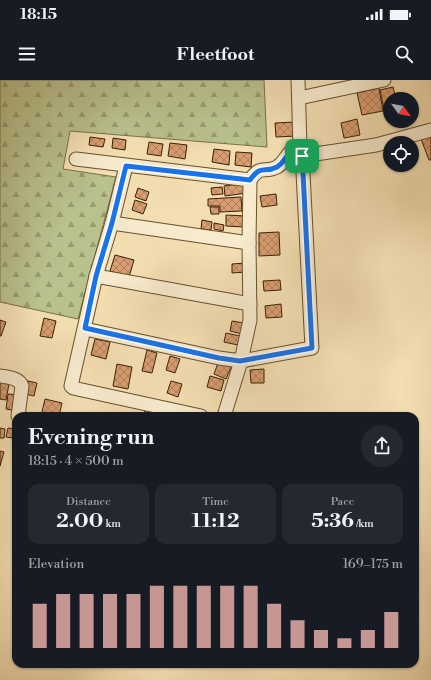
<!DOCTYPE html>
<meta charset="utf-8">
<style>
body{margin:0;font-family:"Libre Bodoni",serif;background:#242831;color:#f1f3f6;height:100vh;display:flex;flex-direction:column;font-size:15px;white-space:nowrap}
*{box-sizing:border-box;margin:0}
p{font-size:13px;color:#9ea1a6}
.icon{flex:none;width:22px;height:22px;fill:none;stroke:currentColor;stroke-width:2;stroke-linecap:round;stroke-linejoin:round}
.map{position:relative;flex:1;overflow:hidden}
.drawer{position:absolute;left:12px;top:332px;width:407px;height:256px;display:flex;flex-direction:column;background:#171b24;border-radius:12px;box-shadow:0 1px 3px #0004}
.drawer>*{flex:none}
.needle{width:26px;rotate:123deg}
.buttons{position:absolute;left:383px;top:12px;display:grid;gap:8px}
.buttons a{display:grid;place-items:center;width:36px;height:36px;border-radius:50%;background:#171b24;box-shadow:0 1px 3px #0004;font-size:20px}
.pin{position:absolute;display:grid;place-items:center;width:34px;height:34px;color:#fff;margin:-17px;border-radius:8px;box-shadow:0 2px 6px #0006}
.round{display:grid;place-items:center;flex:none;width:42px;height:42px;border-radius:21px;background:#242831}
.head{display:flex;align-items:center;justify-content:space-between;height:68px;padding:0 16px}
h1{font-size:22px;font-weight:700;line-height:30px}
.figures{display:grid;grid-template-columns:repeat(3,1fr);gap:6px;height:68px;padding:4px 16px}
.figures div{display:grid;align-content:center;border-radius:10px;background:#242831;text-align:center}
.figures b{font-size:20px;font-weight:700}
.figures small{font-size:11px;font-weight:400}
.figures p{font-size:11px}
.chart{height:112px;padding:8px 16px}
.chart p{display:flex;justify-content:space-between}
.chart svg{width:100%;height:72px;margin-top:4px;stroke:#c59692;stroke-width:6}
.status{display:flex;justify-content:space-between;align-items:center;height:28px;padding:0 20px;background:#171b24;direction:ltr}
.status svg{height:11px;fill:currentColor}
header{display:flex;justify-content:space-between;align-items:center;height:52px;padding:0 16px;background:#171b24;font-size:18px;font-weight:700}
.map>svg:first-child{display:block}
.forest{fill:url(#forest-firs);stroke:#7a7149}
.building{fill:url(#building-cross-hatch);stroke:#3a2105}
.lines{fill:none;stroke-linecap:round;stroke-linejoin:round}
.minor-casing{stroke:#685030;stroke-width:15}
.minor{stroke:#f7eacd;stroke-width:13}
.route-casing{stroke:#fff;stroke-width:8}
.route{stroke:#1a73e8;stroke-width:5}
</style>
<div class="status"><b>18:15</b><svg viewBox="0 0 49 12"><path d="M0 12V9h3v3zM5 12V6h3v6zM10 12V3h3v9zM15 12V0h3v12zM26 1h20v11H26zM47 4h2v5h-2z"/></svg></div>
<header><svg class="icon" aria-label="menu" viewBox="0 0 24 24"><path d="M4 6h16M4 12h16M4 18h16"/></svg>Fleetfoot<svg class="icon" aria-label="search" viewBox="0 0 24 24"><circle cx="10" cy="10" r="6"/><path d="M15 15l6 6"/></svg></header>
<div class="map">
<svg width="431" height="600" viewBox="0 0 431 600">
<defs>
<pattern id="forest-firs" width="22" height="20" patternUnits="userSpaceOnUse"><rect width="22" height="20" fill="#b9c18d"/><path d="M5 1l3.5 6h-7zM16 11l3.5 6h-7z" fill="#979c71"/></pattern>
<pattern id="building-cross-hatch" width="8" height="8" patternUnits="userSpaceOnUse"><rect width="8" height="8" fill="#d89d71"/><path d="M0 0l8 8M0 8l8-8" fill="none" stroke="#b0805b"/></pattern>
</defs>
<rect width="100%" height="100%" fill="#f3deb2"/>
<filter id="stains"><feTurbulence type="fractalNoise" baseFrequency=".005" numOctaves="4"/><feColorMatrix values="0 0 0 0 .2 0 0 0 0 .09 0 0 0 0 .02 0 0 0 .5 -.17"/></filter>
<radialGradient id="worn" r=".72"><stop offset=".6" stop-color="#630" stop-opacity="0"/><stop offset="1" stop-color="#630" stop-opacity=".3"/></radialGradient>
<!-- forest -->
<path class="forest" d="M0 0H264L267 67 70 51 63 89 116 97 78 239 0 222Z"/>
<!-- building -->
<g class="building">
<path d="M393 7 396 19H390V27L384 29 380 10Z"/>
<path d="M379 8 383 31 362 35 357 13Z"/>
<path d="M357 39 360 55 344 58 341 43Z"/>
<path d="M295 42 296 56 276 57 275 43Z"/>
<path d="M431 56V80H429L421 59Z"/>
<path d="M90 57 105 59 103 67 89 65Z"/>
<path d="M113 58 126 60 125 70 112 68Z"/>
<path d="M149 62 163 64 161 76 147 74Z"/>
<path d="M170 63 187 65 185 79 168 76Z"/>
<path d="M214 69 230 71 229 85 212 82Z"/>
<path d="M236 72 252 73 251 87 235 85Z"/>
<path d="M245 103 247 113 225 116 224 106Z"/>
<path d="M222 107 223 114 212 115 211 108Z"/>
<path d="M138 108 149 112 146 121 135 117Z"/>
<path d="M276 114 277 125 262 127 260 116Z"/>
<path d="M241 117 242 131 220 132V126H208V119Z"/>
<path d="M135 120 147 124 143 134 132 130Z"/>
<path d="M210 127H219V134H211Z"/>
<path d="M226 135 245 136 244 147 226 146Z"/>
<path d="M202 140 212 142 211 150 201 149Z"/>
<path d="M214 143 224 145 223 151 214 149Z"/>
<path d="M279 152 280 175 259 176V153Z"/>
<path d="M115 175 134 180 129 197 110 191Z"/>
<path d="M245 183 246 192 232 193V184Z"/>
<path d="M280 200 281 210 264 211 263 201Z"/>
<path d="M281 224 282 237 266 238 265 226Z"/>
<path d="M44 238 56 241 52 258 40 256Z"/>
<path d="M0 240 6 242 1 256H0Z"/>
<path d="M232 241 244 243 242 254 230 251Z"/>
<path d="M226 253 240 256 238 265 224 262Z"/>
<path d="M95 259 110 262 106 279 91 275Z"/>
<path d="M147 270 157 273 152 293 142 291Z"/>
<path d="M170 276 180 279 175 293 166 290Z"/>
<path d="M218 283 231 287 226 299 214 294Z"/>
<path d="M117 284 132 287 128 309 113 306Z"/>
<path d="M264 289V303H251L250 290Z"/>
<path d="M210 296 224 300 221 311 207 307Z"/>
<path d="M28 301 37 303 34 316 25 314Z"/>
<path d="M171 301 182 304 178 317 167 313Z"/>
<path d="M0 302 9 304 6 320 0 319Z"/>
<path d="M8 314 19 315 17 331 6 329Z"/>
<path d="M45 319 62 323 59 336H41Z"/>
<path d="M145 330 152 332 151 336H143Z"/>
<path d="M0 348 5 349 4 358H0Z"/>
<path d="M8 348 15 349 13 358 6 357Z"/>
<path d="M0 371 4 372 0 386Z"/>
</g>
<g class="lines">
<defs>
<g id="minor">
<path d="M299 18 384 0"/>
<path d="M302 76 376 65 431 50"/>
<path d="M76 79 250 100C262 83 264 94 277 87 287 81 285 72 300 66"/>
<path d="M126 86 112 143 96 196 71 306 73 308 201 336"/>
<path d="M112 143 249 163"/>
<path d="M96 196 250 224"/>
<path d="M85 249 219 278 241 281 312 268 303 93 300 66 298 0"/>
<path d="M0 296C8 297 19 298 22 306L18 336"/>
<path d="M224 336 241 281 250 240 249 163 250 100"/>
</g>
</defs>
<!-- minor casing -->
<use href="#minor" class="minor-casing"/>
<!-- minor -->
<use href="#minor" class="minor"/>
</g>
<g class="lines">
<defs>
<path id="route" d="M300 66 303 93 312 268 240 281 219 278 85 248 96 196 112 143 126 86 250 100C262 83 264 94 277 87 287 81 285 72 300 66Z"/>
</defs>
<!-- route casing -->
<use href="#route" class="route-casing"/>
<!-- route -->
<use href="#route" class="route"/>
</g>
<rect width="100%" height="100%" filter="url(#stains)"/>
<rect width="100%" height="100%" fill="url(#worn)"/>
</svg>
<div class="buttons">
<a><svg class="needle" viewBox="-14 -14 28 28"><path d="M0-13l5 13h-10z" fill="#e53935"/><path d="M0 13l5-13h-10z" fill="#9ea1a6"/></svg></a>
<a><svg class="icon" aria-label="locate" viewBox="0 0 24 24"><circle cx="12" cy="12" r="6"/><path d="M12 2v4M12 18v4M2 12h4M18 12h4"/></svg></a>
</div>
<div class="pin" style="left:302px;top:76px;background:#1e9e55"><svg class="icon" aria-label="arrive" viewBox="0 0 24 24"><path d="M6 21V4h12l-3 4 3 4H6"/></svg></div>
<section class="drawer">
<div class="head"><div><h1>Evening run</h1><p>18:15 · 4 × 500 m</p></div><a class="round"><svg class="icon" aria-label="share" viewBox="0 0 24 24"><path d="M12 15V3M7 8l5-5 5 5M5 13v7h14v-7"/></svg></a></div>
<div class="figures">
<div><p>Distance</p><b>2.00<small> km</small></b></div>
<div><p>Time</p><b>11:12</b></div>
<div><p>Pace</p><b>5:36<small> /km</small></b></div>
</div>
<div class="chart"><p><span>Elevation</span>169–175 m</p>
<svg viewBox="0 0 160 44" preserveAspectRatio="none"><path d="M5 44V17M15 44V11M25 44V11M35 44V11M45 44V11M55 44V6M65 44V6M75 44V6M85 44V6M95 44V6M105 44V17M115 44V27M125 44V33M135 44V38M145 44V33M155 44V22"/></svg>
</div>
</section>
</div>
